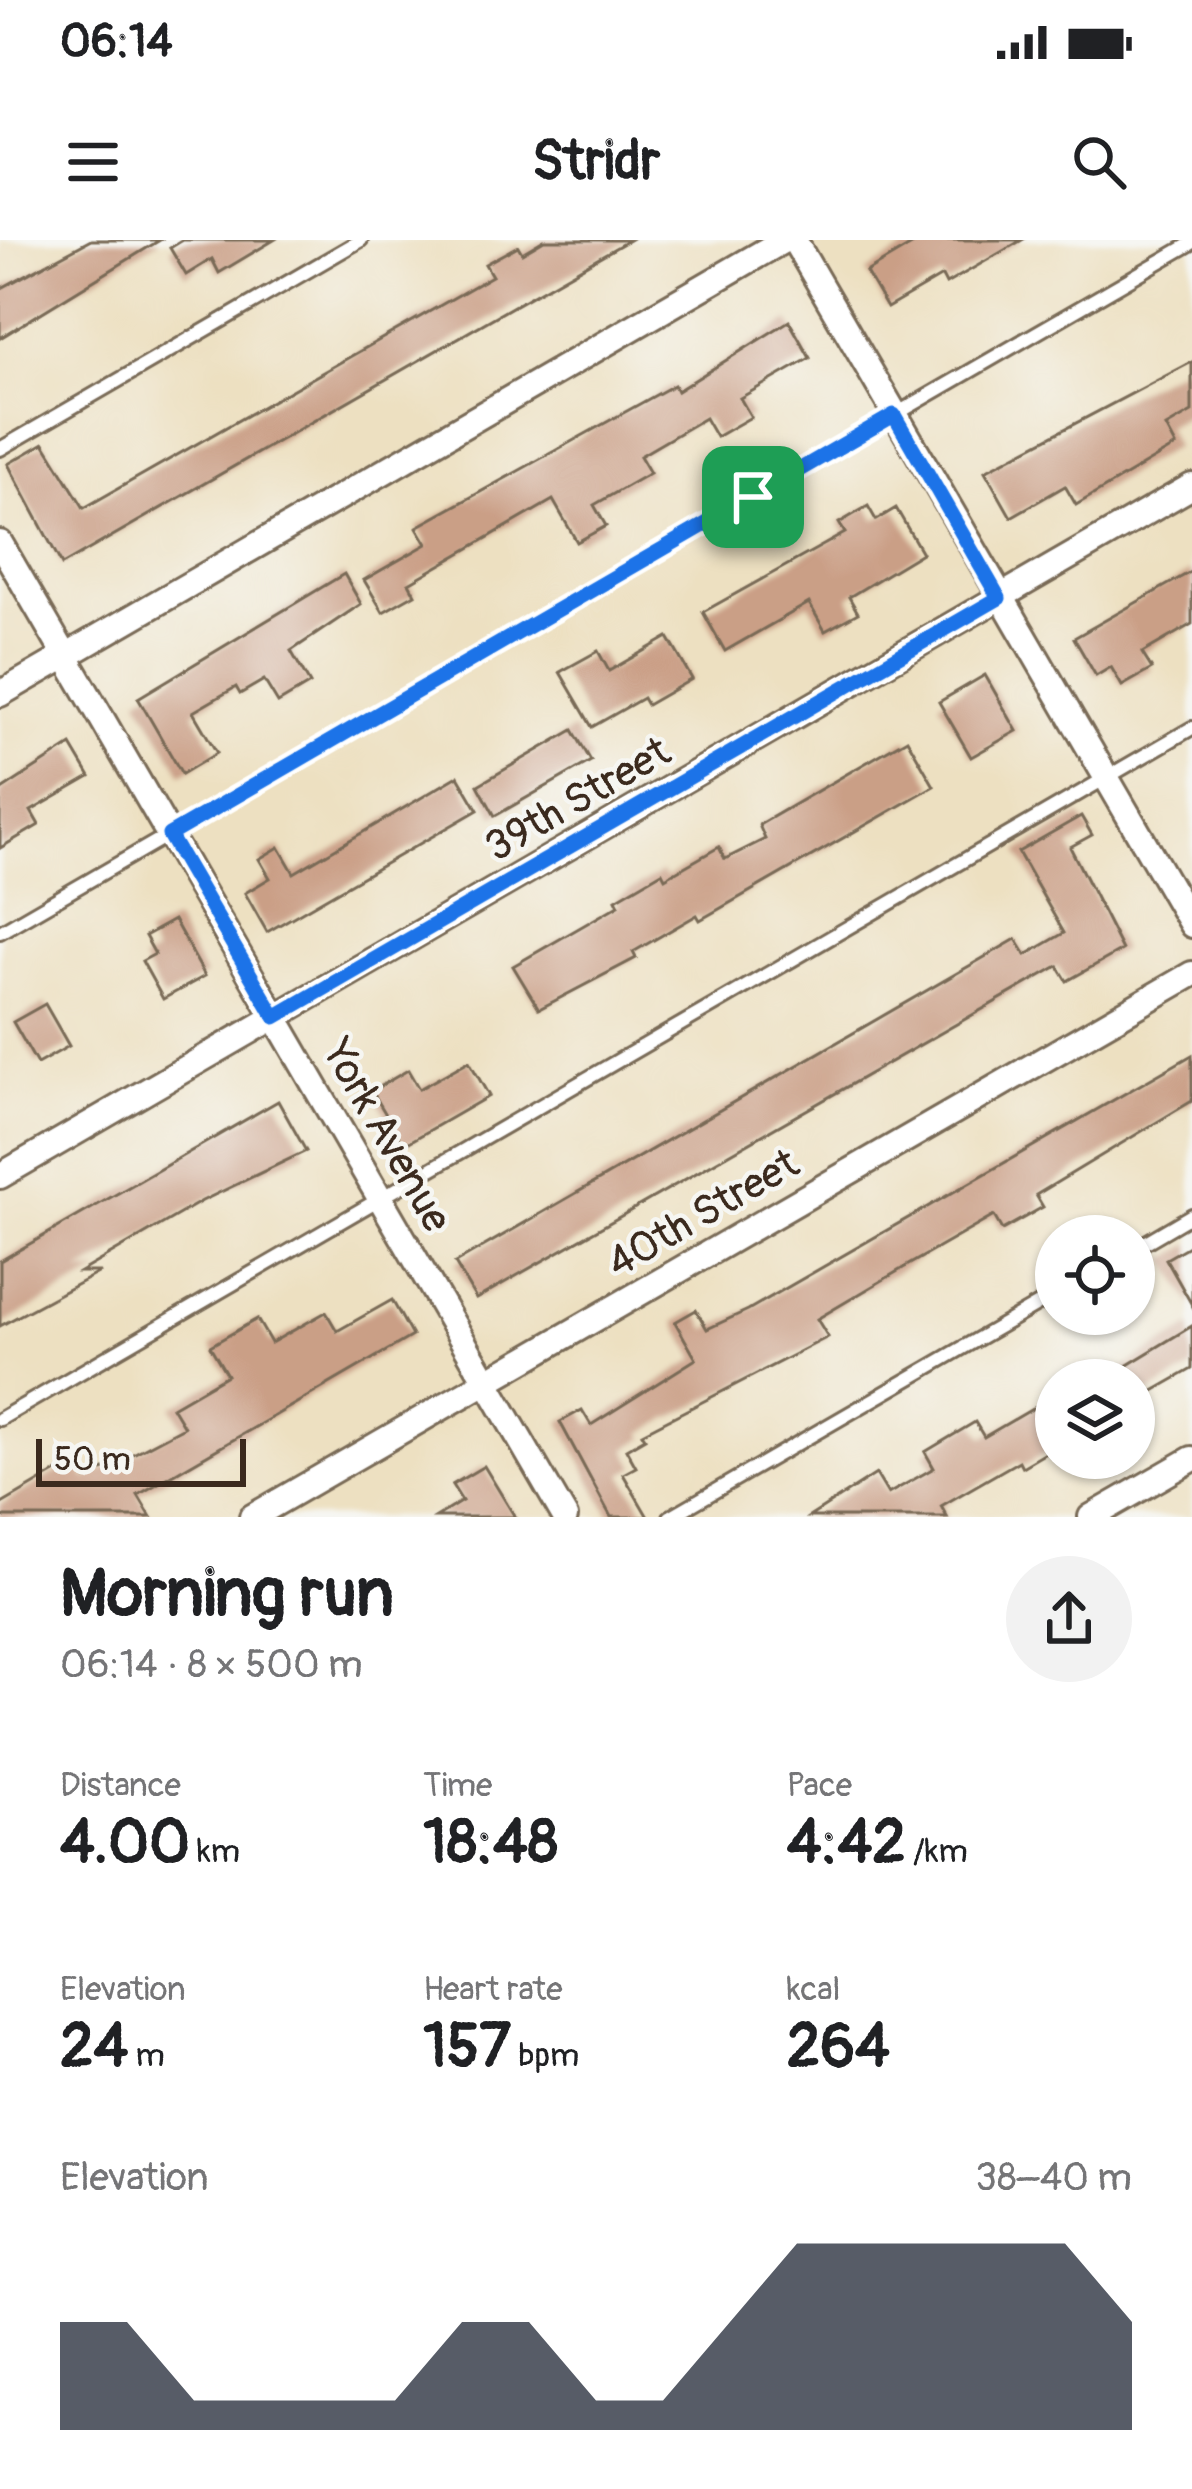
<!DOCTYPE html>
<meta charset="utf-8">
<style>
body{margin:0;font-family:Pangolin,sans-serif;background:#f2f2f2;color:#202124;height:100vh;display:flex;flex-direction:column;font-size:45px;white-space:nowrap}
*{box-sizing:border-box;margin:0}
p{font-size:39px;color:#757577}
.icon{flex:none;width:66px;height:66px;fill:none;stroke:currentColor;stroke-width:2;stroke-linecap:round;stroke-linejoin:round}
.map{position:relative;height:1277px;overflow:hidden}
.side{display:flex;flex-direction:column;background:#fff;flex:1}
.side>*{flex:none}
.fabs{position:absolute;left:1035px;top:975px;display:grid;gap:24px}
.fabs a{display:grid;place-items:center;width:120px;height:120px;border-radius:50%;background:#fff;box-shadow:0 3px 9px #0004;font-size:60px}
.scale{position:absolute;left:36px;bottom:30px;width:210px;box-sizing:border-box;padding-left:12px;border:6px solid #3b2a1e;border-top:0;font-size:33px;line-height:42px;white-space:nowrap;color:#3b2a1e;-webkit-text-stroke:9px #f6f6f2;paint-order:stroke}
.pin{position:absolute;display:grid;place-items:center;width:102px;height:102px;color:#fff;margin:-51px;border-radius:24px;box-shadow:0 6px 18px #0006}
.round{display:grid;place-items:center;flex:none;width:126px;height:126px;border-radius:63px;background:#f2f2f2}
.overview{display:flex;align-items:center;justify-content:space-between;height:204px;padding:0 60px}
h1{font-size:66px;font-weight:700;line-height:90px}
.stats{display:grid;grid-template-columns:repeat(3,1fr);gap:18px;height:204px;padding:12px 60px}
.stats div{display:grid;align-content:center}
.stats b{font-size:60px;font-weight:700}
.stats small{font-size:33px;font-weight:400}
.stats p{font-size:33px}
.chart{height:336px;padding:24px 60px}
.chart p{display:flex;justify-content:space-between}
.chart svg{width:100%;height:216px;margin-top:12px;fill:#111827;opacity:.7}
.status{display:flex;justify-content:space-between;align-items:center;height:84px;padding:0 60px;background:#fff;direction:ltr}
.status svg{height:33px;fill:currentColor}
header{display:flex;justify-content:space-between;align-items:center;height:156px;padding:0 60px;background:#fff;font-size:54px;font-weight:700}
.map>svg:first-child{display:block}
.building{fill:#ca9f86}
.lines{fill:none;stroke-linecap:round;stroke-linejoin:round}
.lane-casing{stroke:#796a57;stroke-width:18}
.street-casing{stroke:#796a57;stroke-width:30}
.lane{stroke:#fff;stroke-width:12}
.street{stroke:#fff;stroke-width:24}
.route-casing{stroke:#fff;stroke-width:24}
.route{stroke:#1a73e8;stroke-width:15}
.labels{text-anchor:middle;stroke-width:9;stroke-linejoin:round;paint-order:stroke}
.street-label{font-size:42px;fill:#3b2a1e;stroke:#f6f6f2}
</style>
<div class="status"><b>06:14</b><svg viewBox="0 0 49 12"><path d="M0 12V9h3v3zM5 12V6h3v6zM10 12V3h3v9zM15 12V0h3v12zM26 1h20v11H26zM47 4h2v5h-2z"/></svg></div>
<header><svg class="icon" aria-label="menu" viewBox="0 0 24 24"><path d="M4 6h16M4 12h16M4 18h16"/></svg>Stridr<svg class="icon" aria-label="search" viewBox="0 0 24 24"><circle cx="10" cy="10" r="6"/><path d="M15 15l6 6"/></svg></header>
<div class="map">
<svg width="1192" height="1277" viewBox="0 0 1192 1277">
<rect width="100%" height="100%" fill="#f6f6f2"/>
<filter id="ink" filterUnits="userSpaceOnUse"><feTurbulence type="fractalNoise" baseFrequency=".00833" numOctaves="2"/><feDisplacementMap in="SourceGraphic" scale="24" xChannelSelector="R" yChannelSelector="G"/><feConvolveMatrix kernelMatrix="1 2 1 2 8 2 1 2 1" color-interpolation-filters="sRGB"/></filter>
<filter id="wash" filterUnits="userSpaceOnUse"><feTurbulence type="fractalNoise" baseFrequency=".004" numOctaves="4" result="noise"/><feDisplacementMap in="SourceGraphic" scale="48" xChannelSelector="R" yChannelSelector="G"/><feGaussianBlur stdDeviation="2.7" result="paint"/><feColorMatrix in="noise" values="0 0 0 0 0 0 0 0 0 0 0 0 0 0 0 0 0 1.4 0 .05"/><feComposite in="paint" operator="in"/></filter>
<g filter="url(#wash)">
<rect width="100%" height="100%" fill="#ede0c1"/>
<g id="blocks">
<!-- building -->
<g class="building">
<path d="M91 0H160L0 98V49Z"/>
<path d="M183 0H274L219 33 212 19 186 35 170 8Z"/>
<path d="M544 0H629L62 325 8 224 44 203 84 268 492 36 485 24 518 6 522 13Z"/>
<path d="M920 0H1022L946 44 942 36 887 68 866 32Z"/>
<path d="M789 81 810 118 740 158 751 177 716 197 705 178 640 216 650 233 594 265 606 286 577 302 553 260 409 343 415 354 383 372 364 340 427 304 417 287 674 145 677 151Z"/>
<path d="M1192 122V172L1166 187 1176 206 1076 265 1065 246 1011 277 985 231Z"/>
<path d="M868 266 876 280 896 268 922 313 849 357 858 373 825 391 809 363 725 411 703 372 845 293 839 283Z"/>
<path d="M1192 331V384L1142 413 1152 429 1122 446 1111 427 1096 436 1074 398Z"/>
<path d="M344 334 361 364 291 411 310 444 278 463 264 440 240 454 236 447 193 472 217 513 182 534 138 458Z"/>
<path d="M668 397 692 439 647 465 643 458 592 487 560 432 598 411 609 431Z"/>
<path d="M985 435 1017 491 971 517 939 462Z"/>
<path d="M573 490 591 521 495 576 478 545Z"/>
<path d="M907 499 934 546 700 680 697 675 633 712 636 718 539 769 513 726 619 665 616 659 662 632 665 638 719 607 725 619 765 599 759 585Z"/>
<path d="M71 505 90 537 31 571 39 585 0 608V551Z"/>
<path d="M458 536 478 570 267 692 245 653 270 638 259 619 279 607 294 633Z"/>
<path d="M1081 576 1092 595 1070 607 1122 710 1067 741 1058 726 476 1059 455 1023 1016 699 1026 715 1064 693 1018 612Z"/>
<path d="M174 680 205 736 163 759 142 721 155 714 145 696Z"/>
<path d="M45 764 69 806 37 824 13 782Z"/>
<path d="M1192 815V861L1036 955 1043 967 1002 990 994 976 910 1024 817 1079 828 1097 642 1193 645 1198 626 1209 636 1227 623 1234 648 1277H611L560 1182 582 1170 591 1185 696 1119 675 1082 696 1070 707 1089 748 1070Z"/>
<path d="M469 821 489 856 404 905 372 851 408 830 419 849Z"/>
<path d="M278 861 306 911 202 961 80 1032H100L0 1086V1021Z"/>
<path d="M1192 1004V1065L1166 1019Z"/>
<path d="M392 1060 412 1096 138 1255 151 1277H0V1265L53 1234 77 1223 86 1239 184 1187 172 1167 227 1135 210 1106 257 1079 271 1103 326 1072 337 1091Z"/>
<path d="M1192 1086V1129L1134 1162V1140H1103Z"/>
<path d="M1056 1155V1207L1022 1227 1019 1221 941 1266 947 1277H809L876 1234 888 1254 934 1228 925 1212 975 1182 984 1197Z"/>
<path d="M484 1226 515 1277H436L462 1261 452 1245Z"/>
</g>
</g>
</g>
<g filter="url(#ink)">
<use href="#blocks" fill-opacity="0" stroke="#796a57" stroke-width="3"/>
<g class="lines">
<defs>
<g id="lane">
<path d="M0 209 361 0"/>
<path d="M0 692 1192 3"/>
<path d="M1134 1009 1192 975"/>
<path d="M0 1179 1192 488"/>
<path d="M670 1277 1056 1054"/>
</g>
<g id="street">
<path d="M794 0 1192 685"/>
<path d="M0 303 565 1277"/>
<path d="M0 454 784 0"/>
<path d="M0 936 1192 246"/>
<path d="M252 1277 1192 734"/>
<path d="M1091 1277 1192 1219"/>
</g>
</defs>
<!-- lane casing -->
<use href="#lane" class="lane-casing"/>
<!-- street casing -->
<use href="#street" class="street-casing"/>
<!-- lane -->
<use href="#lane" class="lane"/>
<!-- street -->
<use href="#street" class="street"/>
</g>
</g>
<g class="lines" filter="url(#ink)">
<defs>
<path id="route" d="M894 175 999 358 275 777 169 595Z"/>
</defs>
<!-- route casing -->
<use href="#route" class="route-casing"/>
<!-- route -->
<use href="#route" class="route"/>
</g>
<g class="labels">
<!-- street labels -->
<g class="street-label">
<text transform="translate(577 558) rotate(-30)" y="15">39th Street</text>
<text transform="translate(388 895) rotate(60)" y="15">York Avenue</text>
<text transform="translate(702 972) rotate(-30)" y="15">40th Street</text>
</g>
</g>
</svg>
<div class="fabs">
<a><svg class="icon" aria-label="locate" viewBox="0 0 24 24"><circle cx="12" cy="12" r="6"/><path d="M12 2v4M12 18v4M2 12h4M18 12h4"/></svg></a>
<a><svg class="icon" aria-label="layers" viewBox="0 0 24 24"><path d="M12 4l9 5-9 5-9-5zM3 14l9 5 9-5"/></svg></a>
</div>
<div class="scale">50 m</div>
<div class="pin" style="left:753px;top:257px;background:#1e9e55"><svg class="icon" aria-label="arrive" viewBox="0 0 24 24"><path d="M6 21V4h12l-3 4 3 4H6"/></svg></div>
</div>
<section class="side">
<div class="overview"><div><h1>Morning run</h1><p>06:14 · 8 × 500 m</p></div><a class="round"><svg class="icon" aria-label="share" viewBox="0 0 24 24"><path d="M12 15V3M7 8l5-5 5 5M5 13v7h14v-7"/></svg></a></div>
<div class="stats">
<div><p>Distance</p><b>4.00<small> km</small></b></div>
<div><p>Time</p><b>18:48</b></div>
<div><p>Pace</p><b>4:42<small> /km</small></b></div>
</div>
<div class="stats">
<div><p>Elevation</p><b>24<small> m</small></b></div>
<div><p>Heart rate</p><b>157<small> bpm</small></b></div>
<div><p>kcal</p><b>264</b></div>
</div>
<div class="chart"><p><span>Elevation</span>38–40 m</p>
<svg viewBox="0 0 160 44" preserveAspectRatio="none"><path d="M0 44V22L10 22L20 38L30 38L40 38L50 38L60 22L70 22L80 38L90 38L100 22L110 6L120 6L130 6L140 6L150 6L160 22V44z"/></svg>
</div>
</section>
